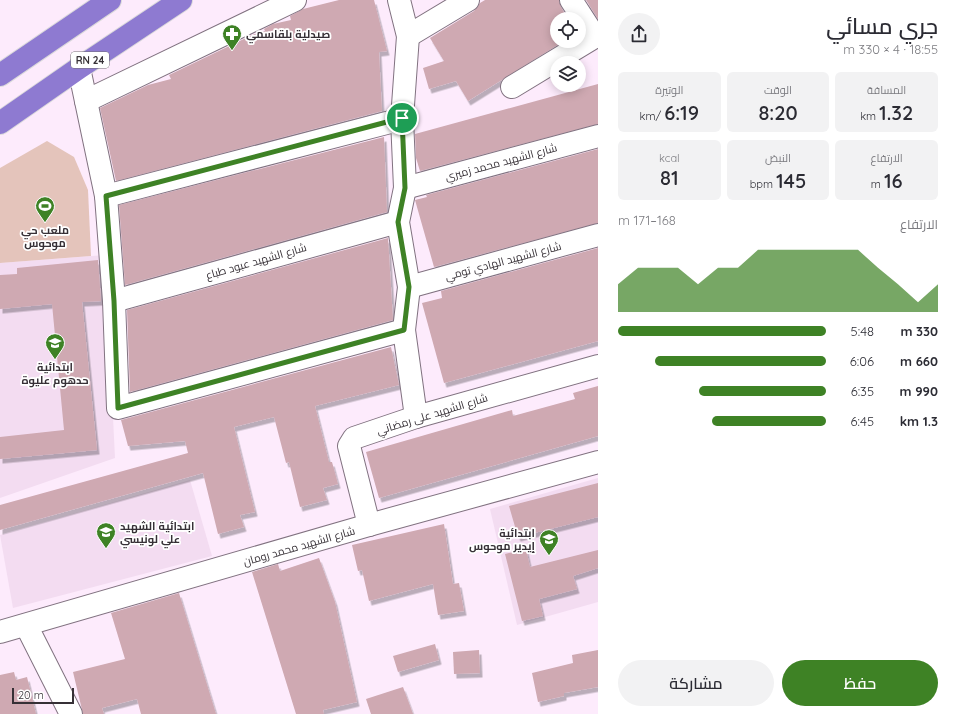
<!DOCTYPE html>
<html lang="ar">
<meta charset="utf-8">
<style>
body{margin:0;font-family:Quicksand,Cairo,sans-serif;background:#f2f2f3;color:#2b2b33;direction:rtl;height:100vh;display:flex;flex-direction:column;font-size:15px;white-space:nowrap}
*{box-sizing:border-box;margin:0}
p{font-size:13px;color:#7c7c81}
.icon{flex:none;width:22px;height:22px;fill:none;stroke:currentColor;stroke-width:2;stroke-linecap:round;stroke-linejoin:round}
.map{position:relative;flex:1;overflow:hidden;direction:ltr}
.drawer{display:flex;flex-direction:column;background:#fff;width:360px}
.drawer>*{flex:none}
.controls{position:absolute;left:550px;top:12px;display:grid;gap:8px}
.controls a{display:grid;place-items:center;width:36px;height:36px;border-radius:50%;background:#fff;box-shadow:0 2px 10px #0003;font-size:20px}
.scale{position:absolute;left:12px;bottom:10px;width:62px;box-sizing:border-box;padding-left:4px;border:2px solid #363036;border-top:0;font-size:11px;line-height:14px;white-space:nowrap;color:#363036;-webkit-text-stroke:3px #fff;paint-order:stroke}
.pin{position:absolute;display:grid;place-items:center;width:34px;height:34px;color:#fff;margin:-17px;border:2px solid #fff;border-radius:50%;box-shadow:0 1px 4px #0007}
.round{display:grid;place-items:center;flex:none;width:42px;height:42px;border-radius:21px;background:#f2f2f3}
.overview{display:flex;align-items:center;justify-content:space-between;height:68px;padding:0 20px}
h1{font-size:22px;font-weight:600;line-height:30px}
.stats{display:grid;grid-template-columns:repeat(3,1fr);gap:6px;height:68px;padding:4px 20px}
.stats div{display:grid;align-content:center;border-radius:6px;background:#f2f2f3;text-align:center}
.stats b{font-size:20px;font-weight:600}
.stats small{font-size:11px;font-weight:400}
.stats p{font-size:11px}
.chart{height:112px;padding:8px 20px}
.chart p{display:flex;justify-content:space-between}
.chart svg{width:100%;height:72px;margin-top:4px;fill:#3e8225;opacity:.7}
.action{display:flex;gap:8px;margin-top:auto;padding:8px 20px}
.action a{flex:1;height:46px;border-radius:24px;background:#3e8225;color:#fff;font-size:16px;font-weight:600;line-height:46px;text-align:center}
.action a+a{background:#f2f2f3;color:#2b2b33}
ul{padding:0 20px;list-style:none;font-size:13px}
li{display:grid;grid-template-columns:64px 48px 1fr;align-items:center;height:30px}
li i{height:10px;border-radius:5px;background:#3e8225}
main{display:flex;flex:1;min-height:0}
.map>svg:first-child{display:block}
.built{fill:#f3dcf1}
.green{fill:#e4c4bb}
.building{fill:#cfa9b2;filter:url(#shadow)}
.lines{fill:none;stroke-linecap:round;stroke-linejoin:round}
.minor-casing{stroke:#817280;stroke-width:24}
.highway-casing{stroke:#dbdadb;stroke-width:24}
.minor{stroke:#fff;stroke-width:22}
.highway{stroke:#8e7ad1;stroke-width:22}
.route-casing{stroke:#fff;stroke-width:8}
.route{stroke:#3e8225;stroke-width:5}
.labels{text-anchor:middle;stroke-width:3.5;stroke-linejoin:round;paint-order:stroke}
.shield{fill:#fff;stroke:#726e72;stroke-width:1}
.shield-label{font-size:10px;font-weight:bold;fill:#363036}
.poi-label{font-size:11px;font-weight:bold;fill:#363036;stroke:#fff;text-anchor:start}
.street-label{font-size:11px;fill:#363036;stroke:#fff}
</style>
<main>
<section class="drawer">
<div class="overview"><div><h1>جري مسائي</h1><p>18:55 · 4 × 330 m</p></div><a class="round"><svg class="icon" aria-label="share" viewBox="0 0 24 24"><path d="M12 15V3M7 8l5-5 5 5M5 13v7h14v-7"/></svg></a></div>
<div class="stats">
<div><p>المسافة</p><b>1.32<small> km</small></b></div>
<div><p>الوقت</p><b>8:20</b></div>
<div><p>الوتيرة</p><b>6:19<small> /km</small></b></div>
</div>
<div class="stats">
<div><p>الارتفاع</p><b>16<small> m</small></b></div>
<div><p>النبض</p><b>145<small> bpm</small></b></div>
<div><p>kcal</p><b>81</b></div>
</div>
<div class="chart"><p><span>الارتفاع</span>168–171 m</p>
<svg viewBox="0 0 160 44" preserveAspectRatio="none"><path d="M0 44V27L10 17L20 17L30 17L40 27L50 17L60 17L70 6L80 6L90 6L100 6L110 6L120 6L130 17L140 27L150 38L160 27V44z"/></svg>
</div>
<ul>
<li><b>330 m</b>5:48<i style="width:100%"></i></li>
<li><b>660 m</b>6:06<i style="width:82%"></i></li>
<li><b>990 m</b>6:35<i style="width:61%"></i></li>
<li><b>1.3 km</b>6:45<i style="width:55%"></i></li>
</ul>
<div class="action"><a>حفظ</a><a>مشاركة</a></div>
</section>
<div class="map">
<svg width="598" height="714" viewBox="0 0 598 714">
<defs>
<filter id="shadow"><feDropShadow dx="2.5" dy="4.5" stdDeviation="0" flood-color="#0004"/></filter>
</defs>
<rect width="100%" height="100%" fill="#fdebfc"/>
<!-- built -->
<g class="built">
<path d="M105 255 115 458 0 498V263Z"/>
<path d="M598 478V602L517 625 490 509Z"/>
<path d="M190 480 212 556 13 608 0 535Z"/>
</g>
<!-- green -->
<path class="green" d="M47 141 74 157 88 190 91 256 0 263V168Z"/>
<!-- building -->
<g class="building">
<path d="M339 0H374L387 51 379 52 382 111 116 181 100 108 148 85 171 79 169 75 252 35 265 31 264 29 273 24 291 20 290 16 303 9Z"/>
<path d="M485 0H559L561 7 568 19H557V41H564L468 101 456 81 429 89 423 68 444 61 430 38 474 11 480 3Z"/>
<path d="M586 0H598V19Z"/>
<path d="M598 84V124L420 171 416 158 415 134Z"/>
<path d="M384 137 387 212 125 285 119 205Z"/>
<path d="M598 149V223L434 267 415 200 427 197 426 195Z"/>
<path d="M388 238 393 320 130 392 127 310Z"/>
<path d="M598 248V341L444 383 422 303 442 298 441 291Z"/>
<path d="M98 260 101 301 82 302 97 450 0 459V437L64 430 52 304 0 309V275L17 274V268Z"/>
<path d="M391 347 399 385 315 406 329 462H332L338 484 323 488 327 500 300 507 289 462 286 463 274 417 234 427 255 512 240 515 244 527 218 534 203 473 0 530V505L188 453 185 441 128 446 121 420Z"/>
<path d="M598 386V436L379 498 366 452 512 410 513 416 575 399 573 393Z"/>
<path d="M598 483V517L518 537 509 506Z"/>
<path d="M444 524 453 584 459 583 464 611 438 615 433 584 369 601 362 570 358 571 352 545Z"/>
<path d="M526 549 530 567 598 550V568L573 576 577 589 539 599 543 616 522 621 505 554Z"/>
<path d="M319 558 335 602 357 702 323 710 324 714H296L252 572 278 564 280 571Z"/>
<path d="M179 593 216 714H141L137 699 102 708 104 714H83L73 672 125 659 111 613Z"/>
<path d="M435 644 439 660 398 672 393 656Z"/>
<path d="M479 650 480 673 454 674 453 652Z"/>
<path d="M598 650V687L564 693V696L538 702 532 673 573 663 572 655Z"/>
<path d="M14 672 16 680 27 677 36 714H0V675Z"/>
<path d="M403 687 413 714H371L366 699Z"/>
</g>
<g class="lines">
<defs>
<g id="minor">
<path d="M399 0 408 36 402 119 405 188 398 222 409 287 404 330 416 417"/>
<path d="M571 0 595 37"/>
<path d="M408 36 468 0"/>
<path d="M79 68 106 196 114 301 118 408 404 330"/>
<path d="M512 87 598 35"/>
<path d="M86 101 295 0"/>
<path d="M405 188 598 136"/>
<path d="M106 196 402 119"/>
<path d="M409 287 598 235"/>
<path d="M114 301 398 222"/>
<path d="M369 525 349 446 354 438 416 417 598 366"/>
<path d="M26 625 71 714"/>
<path d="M0 632 369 525 598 462"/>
</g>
<g id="highway">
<path d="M0 75 110 0"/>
<path d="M0 123 79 68 181 0"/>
</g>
</defs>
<!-- minor casing -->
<use href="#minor" class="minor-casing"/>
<!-- highway casing -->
<use href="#highway" class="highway-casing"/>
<!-- minor -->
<use href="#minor" class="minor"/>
<!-- highway -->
<use href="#highway" class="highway"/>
</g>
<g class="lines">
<defs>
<path id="route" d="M402 118 405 188 398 222 409 287 404 330 118 408 114 301 106 196Z"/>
</defs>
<!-- route casing -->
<use href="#route" class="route-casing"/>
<!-- route -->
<use href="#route" class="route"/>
</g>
<!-- icons -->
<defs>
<symbol id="pharmacy-pin" viewBox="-11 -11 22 30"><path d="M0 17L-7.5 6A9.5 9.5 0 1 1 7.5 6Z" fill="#3e8225" stroke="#fff"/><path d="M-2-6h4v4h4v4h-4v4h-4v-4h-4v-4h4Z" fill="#fff"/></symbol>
<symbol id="stadium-pin" viewBox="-11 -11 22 30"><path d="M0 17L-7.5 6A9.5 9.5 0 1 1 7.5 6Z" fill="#3e8225" stroke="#fff"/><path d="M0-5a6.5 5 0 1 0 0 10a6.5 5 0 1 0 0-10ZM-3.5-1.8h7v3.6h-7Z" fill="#fff"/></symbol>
<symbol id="school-pin" viewBox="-11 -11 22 30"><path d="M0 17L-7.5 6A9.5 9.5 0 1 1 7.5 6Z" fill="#3e8225" stroke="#fff"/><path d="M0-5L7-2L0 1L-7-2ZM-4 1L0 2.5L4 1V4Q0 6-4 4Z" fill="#fff"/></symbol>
</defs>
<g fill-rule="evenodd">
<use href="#pharmacy-pin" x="221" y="23" width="22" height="30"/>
<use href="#stadium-pin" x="34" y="195" width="22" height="30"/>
<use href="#school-pin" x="44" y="332" width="22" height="30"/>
<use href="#school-pin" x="95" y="521" width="22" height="30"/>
<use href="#school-pin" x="538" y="528" width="22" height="30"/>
</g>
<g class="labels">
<!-- shield labels -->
<rect class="shield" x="71" y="52" width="38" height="16" rx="3"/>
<g class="shield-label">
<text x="90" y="64">RN 24</text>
</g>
<!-- poi labels -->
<g class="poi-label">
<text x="246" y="38">صيدلية بلقاسمي</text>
<text x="45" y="234" text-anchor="middle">ملعب حي<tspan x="45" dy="13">موحوس</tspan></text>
<text x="55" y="371" text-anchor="middle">ابتدائية<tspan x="55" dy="13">حدهوم عليوة</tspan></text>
<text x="120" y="530">ابتدائية الشهيد<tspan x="120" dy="13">علي لونيسي</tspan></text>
<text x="535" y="537" text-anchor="end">ابتدائية<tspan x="535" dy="13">إيدير موحوس</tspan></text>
</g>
<!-- street labels -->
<g class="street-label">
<text transform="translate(501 162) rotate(-15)" y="4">شارع الشهيد محمد زميري</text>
<text transform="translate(256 261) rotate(-16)" y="4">شارع الشهيد عبود طباع</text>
<text transform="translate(503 261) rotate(-15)" y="4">شارع الشهيد الهادي تومي</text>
<text transform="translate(432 414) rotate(-17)" y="4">شارع الشهيد على رمضاني</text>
<text transform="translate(299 546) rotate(-16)" y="4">شارع الشهيد محمد رومان</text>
</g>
</g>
</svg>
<div class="controls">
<a><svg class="icon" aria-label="locate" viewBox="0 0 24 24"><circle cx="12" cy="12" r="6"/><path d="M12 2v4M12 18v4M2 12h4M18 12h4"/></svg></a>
<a><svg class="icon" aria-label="layers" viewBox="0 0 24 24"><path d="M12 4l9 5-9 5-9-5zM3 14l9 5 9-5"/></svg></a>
</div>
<div class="scale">20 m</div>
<div class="pin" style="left:402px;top:118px;background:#1e9e55"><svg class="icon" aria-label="arrive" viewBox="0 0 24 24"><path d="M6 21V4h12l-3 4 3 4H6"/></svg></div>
</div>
</main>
